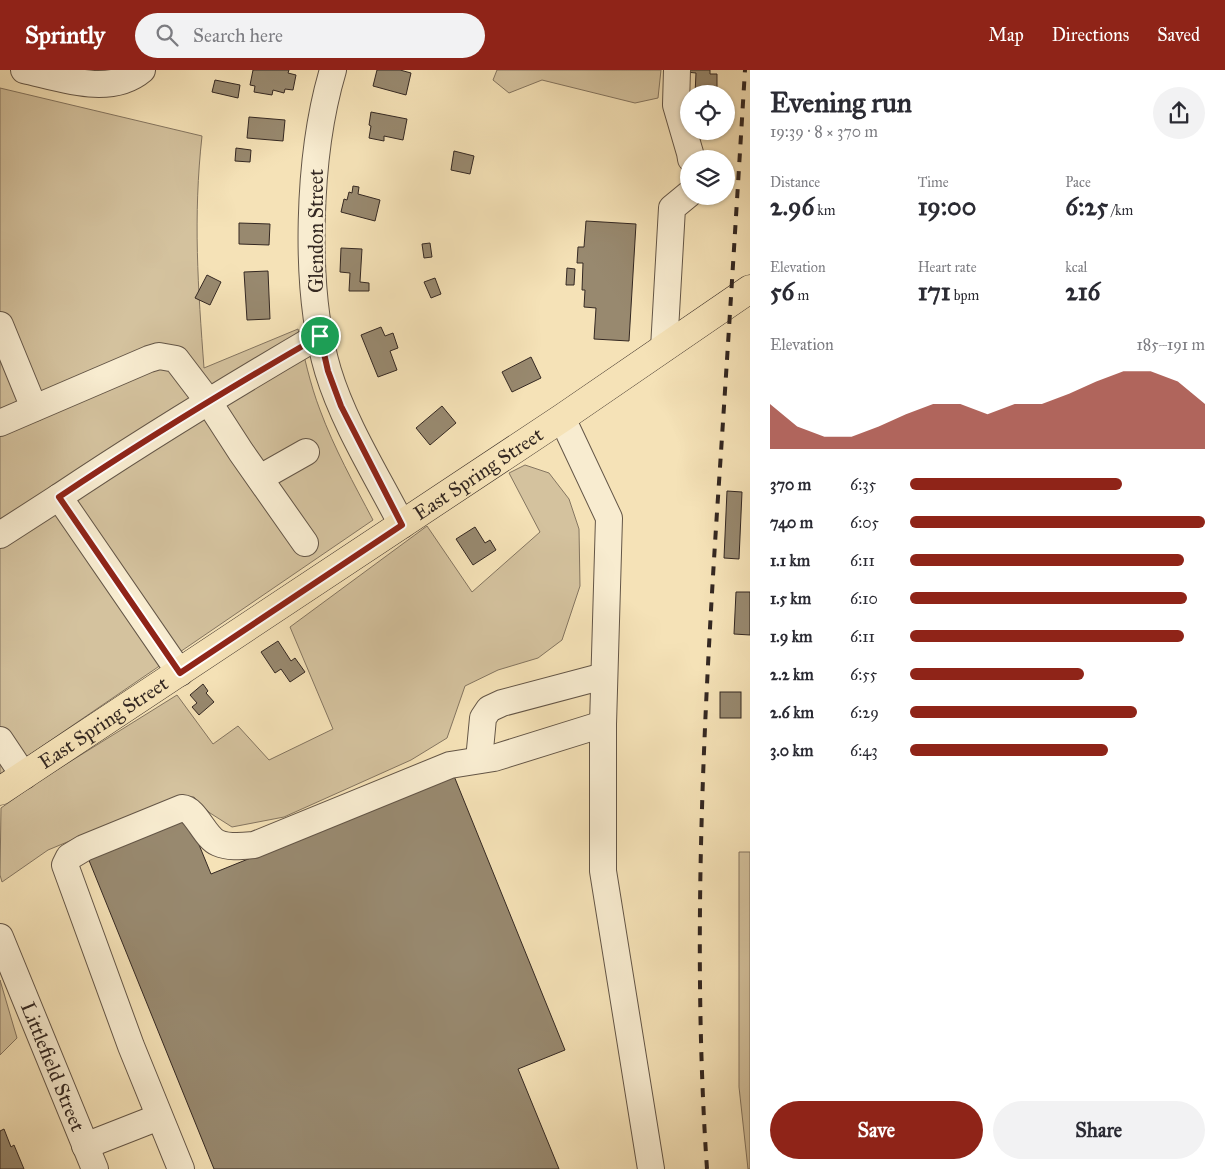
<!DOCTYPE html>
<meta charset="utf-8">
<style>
body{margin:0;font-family:"IM FELL Great Primer",serif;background:#f2f2f3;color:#2b2b33;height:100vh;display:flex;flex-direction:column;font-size:19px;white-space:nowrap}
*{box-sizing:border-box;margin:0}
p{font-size:16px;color:#7c7c81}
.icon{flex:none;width:28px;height:28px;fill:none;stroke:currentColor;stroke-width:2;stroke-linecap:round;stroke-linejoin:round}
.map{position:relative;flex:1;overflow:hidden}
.sheet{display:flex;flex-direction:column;background:#fff;width:475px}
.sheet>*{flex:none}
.controls{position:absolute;left:680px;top:15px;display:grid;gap:10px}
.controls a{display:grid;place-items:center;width:55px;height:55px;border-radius:50%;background:#fff;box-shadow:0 1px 4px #0004;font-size:25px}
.pin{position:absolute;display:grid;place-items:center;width:42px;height:42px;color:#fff;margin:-21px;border:2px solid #fff;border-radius:50%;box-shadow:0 1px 5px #0007}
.round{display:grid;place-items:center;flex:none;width:52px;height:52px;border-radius:26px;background:#f2f2f3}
.headline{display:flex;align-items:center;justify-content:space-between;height:85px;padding:0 20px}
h1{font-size:28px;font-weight:700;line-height:38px}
.metrics{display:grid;grid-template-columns:repeat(3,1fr);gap:8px;height:85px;padding:5px 20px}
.metrics div{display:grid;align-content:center}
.metrics b{font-size:25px;font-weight:700}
.metrics small{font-size:14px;font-weight:400}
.metrics p{font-size:14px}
.chart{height:140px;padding:10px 20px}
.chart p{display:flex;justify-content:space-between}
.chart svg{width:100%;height:90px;margin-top:5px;fill:#8f2418;opacity:.7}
.action{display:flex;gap:10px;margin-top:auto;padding:10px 20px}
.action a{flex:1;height:58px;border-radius:30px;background:#8f2418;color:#fff;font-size:20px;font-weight:700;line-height:58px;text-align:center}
.action a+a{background:#f2f2f3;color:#2b2b33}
ul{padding:0 20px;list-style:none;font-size:16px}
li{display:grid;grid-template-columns:80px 60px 1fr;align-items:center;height:38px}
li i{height:12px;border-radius:6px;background:#8f2418}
header{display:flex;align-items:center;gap:30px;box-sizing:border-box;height:70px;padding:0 25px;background:#8f2418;color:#fff}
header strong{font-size:24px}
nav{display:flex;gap:28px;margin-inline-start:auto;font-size:18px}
.search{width:350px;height:45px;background:#f2f2f3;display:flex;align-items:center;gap:12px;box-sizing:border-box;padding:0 18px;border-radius:28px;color:#7c7c81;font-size:19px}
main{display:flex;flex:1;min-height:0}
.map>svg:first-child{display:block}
.green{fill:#d4c29e;stroke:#847560}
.building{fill:#98896f;stroke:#342822}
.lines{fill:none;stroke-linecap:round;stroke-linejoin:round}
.minor-casing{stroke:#645647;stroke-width:28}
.major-casing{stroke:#342822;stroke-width:29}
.minor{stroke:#f8ecd0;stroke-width:26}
.major{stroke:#f5e2b7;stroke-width:28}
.rail{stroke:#342822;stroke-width:4;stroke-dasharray:9 9;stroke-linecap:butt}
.route-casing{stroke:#fff;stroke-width:10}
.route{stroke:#8f2418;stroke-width:6}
.labels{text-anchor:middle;stroke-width:4.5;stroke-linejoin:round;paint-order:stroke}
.street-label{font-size:20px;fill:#342822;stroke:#f8ecd0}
</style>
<header>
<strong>Sprintly</strong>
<div class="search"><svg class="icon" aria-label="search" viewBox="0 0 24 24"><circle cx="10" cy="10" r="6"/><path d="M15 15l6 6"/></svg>Search here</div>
<nav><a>Map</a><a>Directions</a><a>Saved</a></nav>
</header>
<main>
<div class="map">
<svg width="750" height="1099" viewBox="0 0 750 1099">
<rect width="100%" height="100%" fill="#f5e2b7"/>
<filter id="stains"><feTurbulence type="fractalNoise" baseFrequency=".004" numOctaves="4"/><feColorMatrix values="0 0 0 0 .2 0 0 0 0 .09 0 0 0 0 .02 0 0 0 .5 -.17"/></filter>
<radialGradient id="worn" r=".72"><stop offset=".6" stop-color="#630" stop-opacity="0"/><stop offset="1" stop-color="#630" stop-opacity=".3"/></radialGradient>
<!-- green -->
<g class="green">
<path d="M497 0H661L658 28 635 33 542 10 509 23 493 10Z"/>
<path d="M0 18 202 66C193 147 198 218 204 298L298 259C304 286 310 314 320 340 334 378 354 414 373 450L0 705Z"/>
<path d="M525 395 549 403 569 429 579 459 580 516 562 570 538 588 498 600 465 616 447 668 411 690 284 747 232 757 210 743 194 727 173 728 48 780 2 812 0 805 1 738 39 711 177 625 213 674 238 656 269 690 333 659 290 557 427 456 472 522 540 462 509 403Z"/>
<path d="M739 782H750V1099H748L739 1017Z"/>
<path d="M0 910 17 968 0 985Z"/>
</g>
<!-- building -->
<g class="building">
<path d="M253 0H289L288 3 296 5 293 20 285 19 284 23 273 20 272 25 254 22 255 16 250 15Z"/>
<path d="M377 0H400L411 3 406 25 373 16Z"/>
<path d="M687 0H710V4H717V24H695L696 3 686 2Z"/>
<path d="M215 10 240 15 238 28 212 22Z"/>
<path d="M371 42 407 49 403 70 384 66V71L369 68 371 56 369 55Z"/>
<path d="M249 47 285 50 283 71 247 68Z"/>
<path d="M236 78 251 80 250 92 235 91Z"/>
<path d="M454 81 474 86 470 104 451 100Z"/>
<path d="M353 116 359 117 358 124 380 130 375 151 341 142 344 129 347 130 349 122 352 123Z"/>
<path d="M586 151 636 154 629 271 594 269 596 238 584 237 585 220H582L583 193H577L578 177H584Z"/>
<path d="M239 153 270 154 269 175 239 174Z"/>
<path d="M430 173 432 187 424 188 422 174Z"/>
<path d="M341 178 362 179 360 212 369 213V221H349L350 203 340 202Z"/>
<path d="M567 198 575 199 574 215H566Z"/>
<path d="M268 201 270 249 247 250 244 202Z"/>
<path d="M207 205 221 212 210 235 195 228Z"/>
<path d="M435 208 441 224 431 228 424 212Z"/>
<path d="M381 257 385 266 393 263 398 278 390 281 397 300 378 307 361 265Z"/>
<path d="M531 287 541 308 512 322 502 302Z"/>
<path d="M442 336 456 353 430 375 416 358Z"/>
<path d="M727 421 742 422 739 489 724 488Z"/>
<path d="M475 457 485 473 490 470 496 480 473 495 456 469Z"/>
<path d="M736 522H750V565L734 564Z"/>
<path d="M278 571 291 591 295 588 305 602 290 612 281 599 275 603 261 582Z"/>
<path d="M203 614 208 621 206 623 214 632 199 645 192 637 197 633 190 625Z"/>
<rect x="720" y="622" width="21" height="26"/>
<path d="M454 706 565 980 518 999 559 1099H214L86 783 186 743 211 804Z"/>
<path d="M4 1059 11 1077 14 1075 24 1099H0V1061Z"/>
</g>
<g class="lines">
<defs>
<g id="minor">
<path d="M24 0C60 8 110 27 142 0"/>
<path d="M333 0C308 84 303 217 328 301 344 354 377 406 402 455"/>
<path d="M677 0 676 35 690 83 691 89"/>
<path d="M0 255 34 338"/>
<path d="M664 278 672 138 689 124"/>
<path d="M562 348 609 448 603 654V801L651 1099"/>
<path d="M0 353 149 289 159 286 176 289 208 331 241 382 305 473"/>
<path d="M260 408 306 382"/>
<path d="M0 465 59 427"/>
<path d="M180 603 59 427C144 370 231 317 320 265"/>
<path d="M0 670 24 706"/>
<path d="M479 690 483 648 489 639 502 633 604 606"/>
<path id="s1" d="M0 867 95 1099"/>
<path d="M85 1076 159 1047"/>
<path d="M181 1099 131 976 65 795 69 787 84 778 182 738C196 739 204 767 218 773 229 778 243 776 254 775L450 695 494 688 603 654"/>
</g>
<g id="major">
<path id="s2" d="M0 721 562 348 750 219"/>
</g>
</defs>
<!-- minor casing -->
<use href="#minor" class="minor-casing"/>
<!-- major casing -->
<use href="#major" class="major-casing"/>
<!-- minor -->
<use href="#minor" class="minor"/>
<!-- major -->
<use href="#major" class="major"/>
<!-- rail -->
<path class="rail" d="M707 1099C692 880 703 661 717 442 727 294 736 147 745 0"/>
</g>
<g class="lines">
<defs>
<path id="route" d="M320 266 328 301 341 336 402 455 180 603 59 427C144 370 231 317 320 266Z"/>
</defs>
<!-- route casing -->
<use href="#route" class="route-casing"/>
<!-- route -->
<use href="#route" class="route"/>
</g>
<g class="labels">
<!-- street labels -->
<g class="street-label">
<text transform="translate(316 161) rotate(-90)" y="7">Glendon Street</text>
<text dy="7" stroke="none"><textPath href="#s2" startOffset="574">East Spring Street</textPath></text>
<text dy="7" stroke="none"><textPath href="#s2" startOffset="124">East Spring Street</textPath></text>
<text dy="7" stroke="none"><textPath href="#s1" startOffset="140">Littlefield Street</textPath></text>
</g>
</g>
<rect width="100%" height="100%" filter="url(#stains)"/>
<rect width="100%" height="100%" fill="url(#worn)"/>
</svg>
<div class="controls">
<a><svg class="icon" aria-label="locate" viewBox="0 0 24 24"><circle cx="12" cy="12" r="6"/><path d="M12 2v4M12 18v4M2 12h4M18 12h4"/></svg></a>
<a><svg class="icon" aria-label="layers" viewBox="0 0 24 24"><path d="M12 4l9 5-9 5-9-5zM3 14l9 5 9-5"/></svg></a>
</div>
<div class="pin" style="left:320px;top:266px;background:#1e9e55"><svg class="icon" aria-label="arrive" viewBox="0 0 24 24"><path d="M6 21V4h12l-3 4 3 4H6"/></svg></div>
</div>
<section class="sheet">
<div class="headline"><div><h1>Evening run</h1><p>19:39 · 8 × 370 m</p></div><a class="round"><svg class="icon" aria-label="share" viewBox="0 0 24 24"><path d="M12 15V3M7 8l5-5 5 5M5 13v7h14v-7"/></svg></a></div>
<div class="metrics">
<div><p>Distance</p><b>2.96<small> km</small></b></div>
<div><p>Time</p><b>19:00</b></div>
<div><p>Pace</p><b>6:25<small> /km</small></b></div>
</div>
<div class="metrics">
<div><p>Elevation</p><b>56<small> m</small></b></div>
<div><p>Heart rate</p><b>171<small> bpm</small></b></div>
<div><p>kcal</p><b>216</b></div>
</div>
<div class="chart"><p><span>Elevation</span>185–191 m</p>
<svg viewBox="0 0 160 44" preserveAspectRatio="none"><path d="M0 44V22L10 33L20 38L30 38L40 33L50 27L60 22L70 22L80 27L90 22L100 22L110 17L120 11L130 6L140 6L150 11L160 22V44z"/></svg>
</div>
<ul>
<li><b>370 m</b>6:35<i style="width:72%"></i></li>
<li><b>740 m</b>6:05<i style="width:100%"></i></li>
<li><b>1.1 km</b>6:11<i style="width:93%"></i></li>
<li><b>1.5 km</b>6:10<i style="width:94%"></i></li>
<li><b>1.9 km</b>6:11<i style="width:93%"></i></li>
<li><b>2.2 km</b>6:55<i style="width:59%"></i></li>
<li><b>2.6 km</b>6:29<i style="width:77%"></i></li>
<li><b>3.0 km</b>6:43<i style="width:67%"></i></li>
</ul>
<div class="action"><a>Save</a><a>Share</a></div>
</section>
</main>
